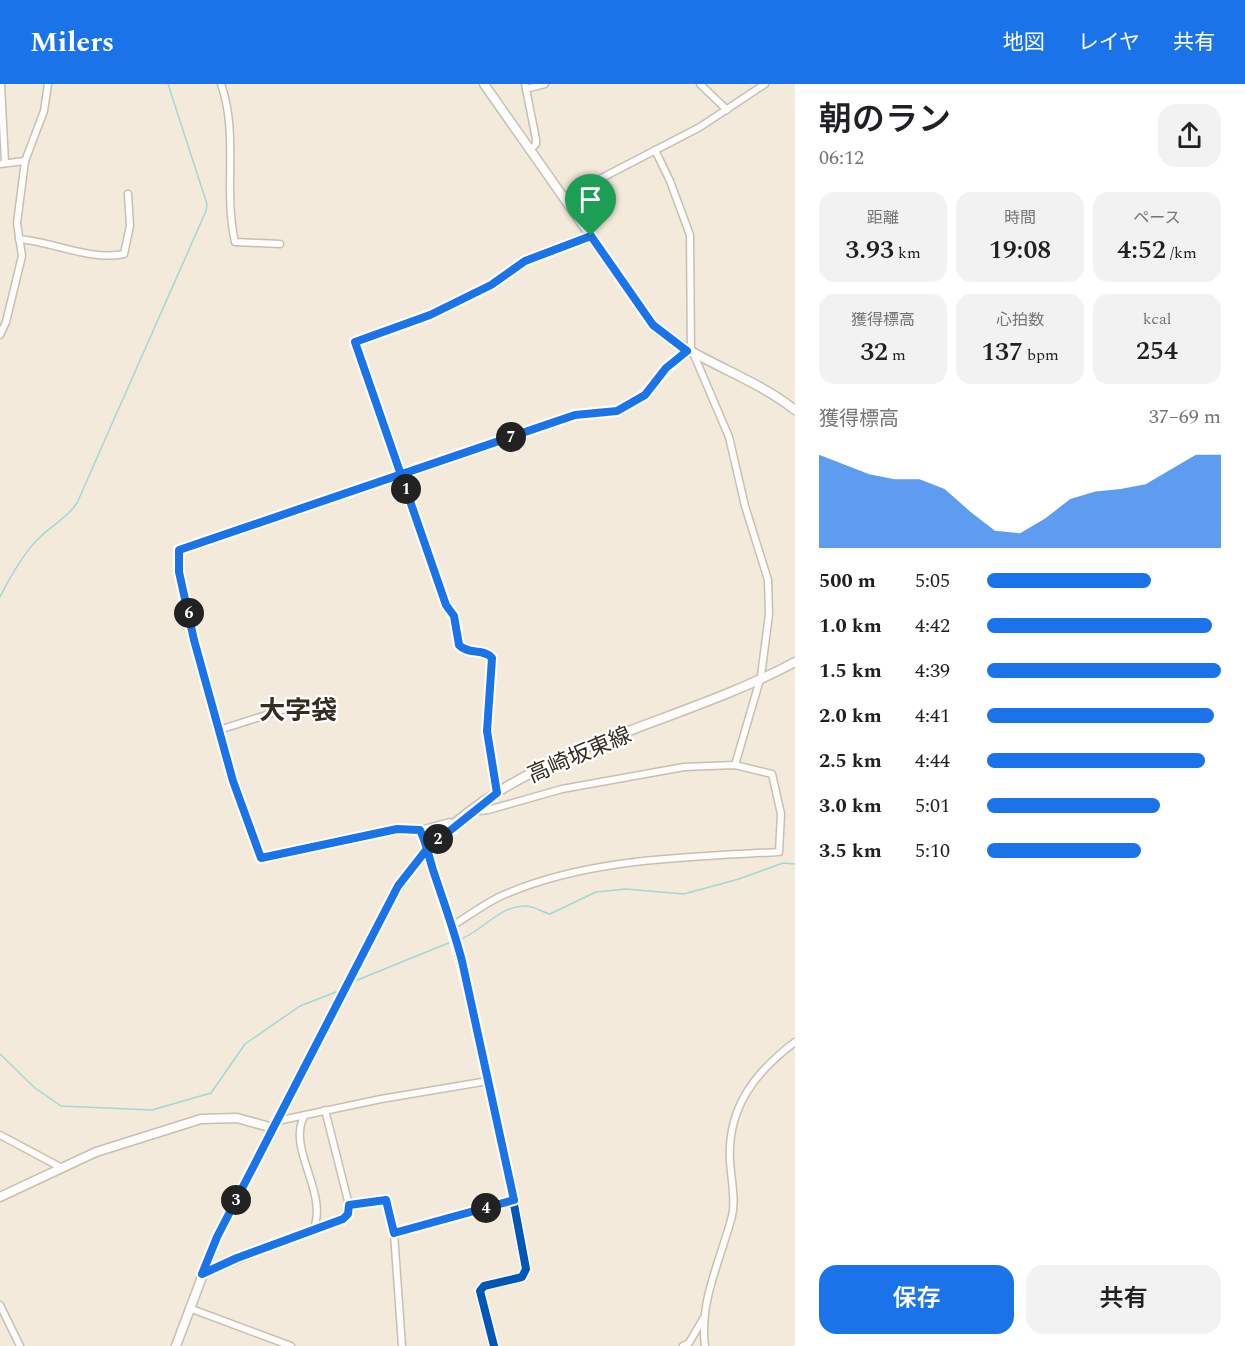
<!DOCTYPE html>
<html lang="ja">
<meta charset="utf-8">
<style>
body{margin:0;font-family:Spectral,"Noto Sans JP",serif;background:#f2f2f2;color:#202124;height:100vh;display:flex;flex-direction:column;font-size:22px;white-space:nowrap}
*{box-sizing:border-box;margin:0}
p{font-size:20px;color:#757577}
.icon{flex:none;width:33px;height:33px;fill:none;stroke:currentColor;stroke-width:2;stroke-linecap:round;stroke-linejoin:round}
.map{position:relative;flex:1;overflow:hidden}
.sheet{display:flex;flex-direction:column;background:#fff;width:450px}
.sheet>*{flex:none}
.pin{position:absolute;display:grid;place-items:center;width:51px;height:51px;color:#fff;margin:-62px -26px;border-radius:50% 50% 50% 0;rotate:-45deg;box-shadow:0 0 6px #0007}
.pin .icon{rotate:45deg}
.km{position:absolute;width:30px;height:30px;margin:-15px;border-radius:50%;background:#222;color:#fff;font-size:16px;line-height:30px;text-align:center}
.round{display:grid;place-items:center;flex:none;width:63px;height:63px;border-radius:18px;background:#f2f2f2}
.head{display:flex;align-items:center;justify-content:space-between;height:102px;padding:0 24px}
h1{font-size:33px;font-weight:600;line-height:45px}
.metrics{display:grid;grid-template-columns:repeat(3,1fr);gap:9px;height:102px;padding:6px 24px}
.metrics div{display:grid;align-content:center;border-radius:15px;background:#f2f2f2;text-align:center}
.metrics b{font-size:26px;font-weight:600}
.metrics small{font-size:16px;font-weight:400}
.metrics p{font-size:16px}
.chart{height:168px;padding:12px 24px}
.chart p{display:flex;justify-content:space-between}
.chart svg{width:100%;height:108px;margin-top:6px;fill:#1a73e8;opacity:.7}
.cta{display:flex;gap:12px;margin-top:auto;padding:12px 24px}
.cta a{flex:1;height:69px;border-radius:18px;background:#1a73e8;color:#fff;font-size:24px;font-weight:600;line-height:69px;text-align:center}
.cta a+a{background:#f2f2f2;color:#202124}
ul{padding:0 24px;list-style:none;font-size:20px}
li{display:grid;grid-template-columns:96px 72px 1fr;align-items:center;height:45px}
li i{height:15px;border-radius:8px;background:#1a73e8}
header{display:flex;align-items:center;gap:36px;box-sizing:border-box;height:84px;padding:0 30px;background:#1a73e8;color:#fff}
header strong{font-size:28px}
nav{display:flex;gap:33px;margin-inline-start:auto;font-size:21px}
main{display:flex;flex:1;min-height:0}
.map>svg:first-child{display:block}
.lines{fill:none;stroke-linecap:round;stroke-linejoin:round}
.stream{stroke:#a1d8d5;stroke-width:1.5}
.street-casing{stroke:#c6bfb3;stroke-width:9}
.secondary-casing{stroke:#c6bfb3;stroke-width:11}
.street{stroke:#fdfcfa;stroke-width:6}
.secondary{stroke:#fdfcfa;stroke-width:8}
.cycleway-casing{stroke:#fff;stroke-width:11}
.cycleway{stroke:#0057b8;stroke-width:8}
.route-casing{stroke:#fff;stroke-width:12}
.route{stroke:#1a73e8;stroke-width:8}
.labels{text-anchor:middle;stroke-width:4.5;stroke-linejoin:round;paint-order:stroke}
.street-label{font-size:22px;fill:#352d21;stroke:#fff}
.quarter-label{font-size:26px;font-weight:bold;fill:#352d21;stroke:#fff}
</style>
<header>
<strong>Milers</strong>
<nav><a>地図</a><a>レイヤ</a><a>共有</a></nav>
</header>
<main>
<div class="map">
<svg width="795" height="1262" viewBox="0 0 795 1262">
<rect width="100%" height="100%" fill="#f3eadc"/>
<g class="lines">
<!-- stream -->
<g class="stream">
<path d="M0 513C10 493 23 470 39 454 52 441 66 435 77 419L206 127 207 120 168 0"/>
<path d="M456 857C481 850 499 820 527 822 535 823 542 828 550 830L596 808 626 805 684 810 739 795 783 779 795 780"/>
<path d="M355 897 451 858"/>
<path d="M0 970 35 1004 61 1022 152 1026 211 1009 245 960 300 922 336 908"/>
</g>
<defs>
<g id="street">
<path d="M1 0 5 79"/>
<path d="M221 0C239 51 223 106 235 158L280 160"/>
<path d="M525 0 536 55V60L530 66"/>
<path d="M700 0 727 26"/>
<path d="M526 5 545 0"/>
<path d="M655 66 670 97 690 151 691 269"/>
<path d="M0 80 25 77"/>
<path d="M565 113 700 43 765 0"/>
<path d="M19 155C54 158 90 177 124 170L130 142 128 110"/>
<path d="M0 251 6 238 22 172 17 139 25 77 44 27 48 0"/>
<path d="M694 271 729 353 745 422 768 496 769 530 761 592 735 681"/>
<path d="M219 646 288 624"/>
<path d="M497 709 487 647 492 574C484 564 468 571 459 562L454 532 446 521 355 258 430 231 491 201 525 177 591 152"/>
<path d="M420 746 450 738 454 741"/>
<path d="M452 842C468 832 483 821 499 813 584 774 688 773 779 768L781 730 772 690 735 681 684 683 562 705 488 726 471 728"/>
<path d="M305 1031C285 1063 330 1110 313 1146"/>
<path d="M277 1037 381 1015 488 997"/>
<path d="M0 1051 60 1083"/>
<path d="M349 1121 384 1116 387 1118 394 1149 402 1262"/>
<path d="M394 1149 514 1116"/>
<path d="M202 1190 346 1133 349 1121 325 1026"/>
<path d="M0 1221 20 1262"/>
<path d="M189 1224 291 1262"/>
<path d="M494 1262 480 1207 484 1202 522 1193 526 1185C499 1037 470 890 421 748L420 746 397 745 261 774 233 697 194 556 179 488V466L575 331C588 329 600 331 612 328 643 320 662 287 687 267"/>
<path d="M683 1262 689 1259 703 1235"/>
<path d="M705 1262C699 1217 721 1175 732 1132 736 1116 731 1094 730 1077 727 1024 755 988 795 958"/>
</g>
<g id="secondary">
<path d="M484 0 653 241C696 278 751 291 795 326"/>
<path d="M0 1113 96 1068 201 1035 237 1034 273 1044"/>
<path d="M176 1262 217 1153 390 817C471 670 660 651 795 578"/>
</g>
</defs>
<!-- street casing -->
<use href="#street" class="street-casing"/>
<!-- secondary casing -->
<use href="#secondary" class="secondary-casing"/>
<!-- street -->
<use href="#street" class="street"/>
<!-- secondary -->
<use href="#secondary" class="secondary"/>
<defs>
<g id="cycleway">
<path d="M497 709 487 647 492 574C484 564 468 571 459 562L454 532 446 521 355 258 430 231 491 201 525 177 591 152"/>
<path d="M494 1262 480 1207 484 1202 522 1193 526 1185C499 1037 470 890 421 748L420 746 397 745 261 774 233 697 194 556 179 488V466L575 331C588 329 600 331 612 328 643 320 662 287 687 267"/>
</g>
</defs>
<!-- cycleway casing -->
<use href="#cycleway" class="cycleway-casing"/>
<!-- cycleway -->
<use href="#cycleway" class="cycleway"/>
</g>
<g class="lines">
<defs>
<path id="route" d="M591 152 525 177 491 201 430 231 355 258 446 521 454 532 459 561C468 571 484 564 492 574L487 647 497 709 427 765 398 802 217 1153 202 1190 237 1174 343 1135 348 1130 349 1121 386 1116 394 1149 514 1116 462 877C454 846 443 816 433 786 429 773 426 758 420 746L397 745 261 774 233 697 194 556 179 488V466L575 331 617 327 645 311 666 284 687 267 653 241 591 152"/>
</defs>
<!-- route casing -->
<use href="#route" class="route-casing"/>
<!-- route -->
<use href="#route" class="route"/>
</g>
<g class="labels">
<!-- street labels -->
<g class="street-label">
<text transform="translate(579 670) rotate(-23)" y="8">高崎坂東線</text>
</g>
<!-- quarter labels -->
<g class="quarter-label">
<text x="298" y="635">大字袋</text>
</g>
</g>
</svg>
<div class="pin" style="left:591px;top:152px;background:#1e9e55"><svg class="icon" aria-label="arrive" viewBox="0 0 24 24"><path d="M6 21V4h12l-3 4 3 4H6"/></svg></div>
<b class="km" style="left:406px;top:405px">1</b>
<b class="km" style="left:438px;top:755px">2</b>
<b class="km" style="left:236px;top:1116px">3</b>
<b class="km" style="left:486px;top:1124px">4</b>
<b class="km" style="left:189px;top:529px">6</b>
<b class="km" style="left:511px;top:353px">7</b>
</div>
<section class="sheet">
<div class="head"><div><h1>朝のラン</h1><p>06:12</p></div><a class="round"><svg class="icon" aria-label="share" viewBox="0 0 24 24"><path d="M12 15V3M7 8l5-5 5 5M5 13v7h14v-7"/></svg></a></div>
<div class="metrics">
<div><p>距離</p><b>3.93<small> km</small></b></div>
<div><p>時間</p><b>19:08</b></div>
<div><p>ペース</p><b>4:52<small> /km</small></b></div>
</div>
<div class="metrics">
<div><p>獲得標高</p><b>32<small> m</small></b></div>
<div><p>心拍数</p><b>137<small> bpm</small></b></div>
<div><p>kcal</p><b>254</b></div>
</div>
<div class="chart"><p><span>獲得標高</span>37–69 m</p>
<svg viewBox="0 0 160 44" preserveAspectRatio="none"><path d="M0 44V6L10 10L20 14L30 16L40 16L50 20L60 29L70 37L80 38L90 32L100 24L110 21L120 20L130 18L140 12L150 6L160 6V44z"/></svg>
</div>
<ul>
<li><b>500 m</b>5:05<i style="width:70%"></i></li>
<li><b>1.0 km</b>4:42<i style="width:96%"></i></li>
<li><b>1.5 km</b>4:39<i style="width:100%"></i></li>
<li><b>2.0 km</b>4:41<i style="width:97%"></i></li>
<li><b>2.5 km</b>4:44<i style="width:93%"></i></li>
<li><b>3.0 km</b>5:01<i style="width:74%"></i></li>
<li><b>3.5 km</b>5:10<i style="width:66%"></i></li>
</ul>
<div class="cta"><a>保存</a><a>共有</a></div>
</section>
</main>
